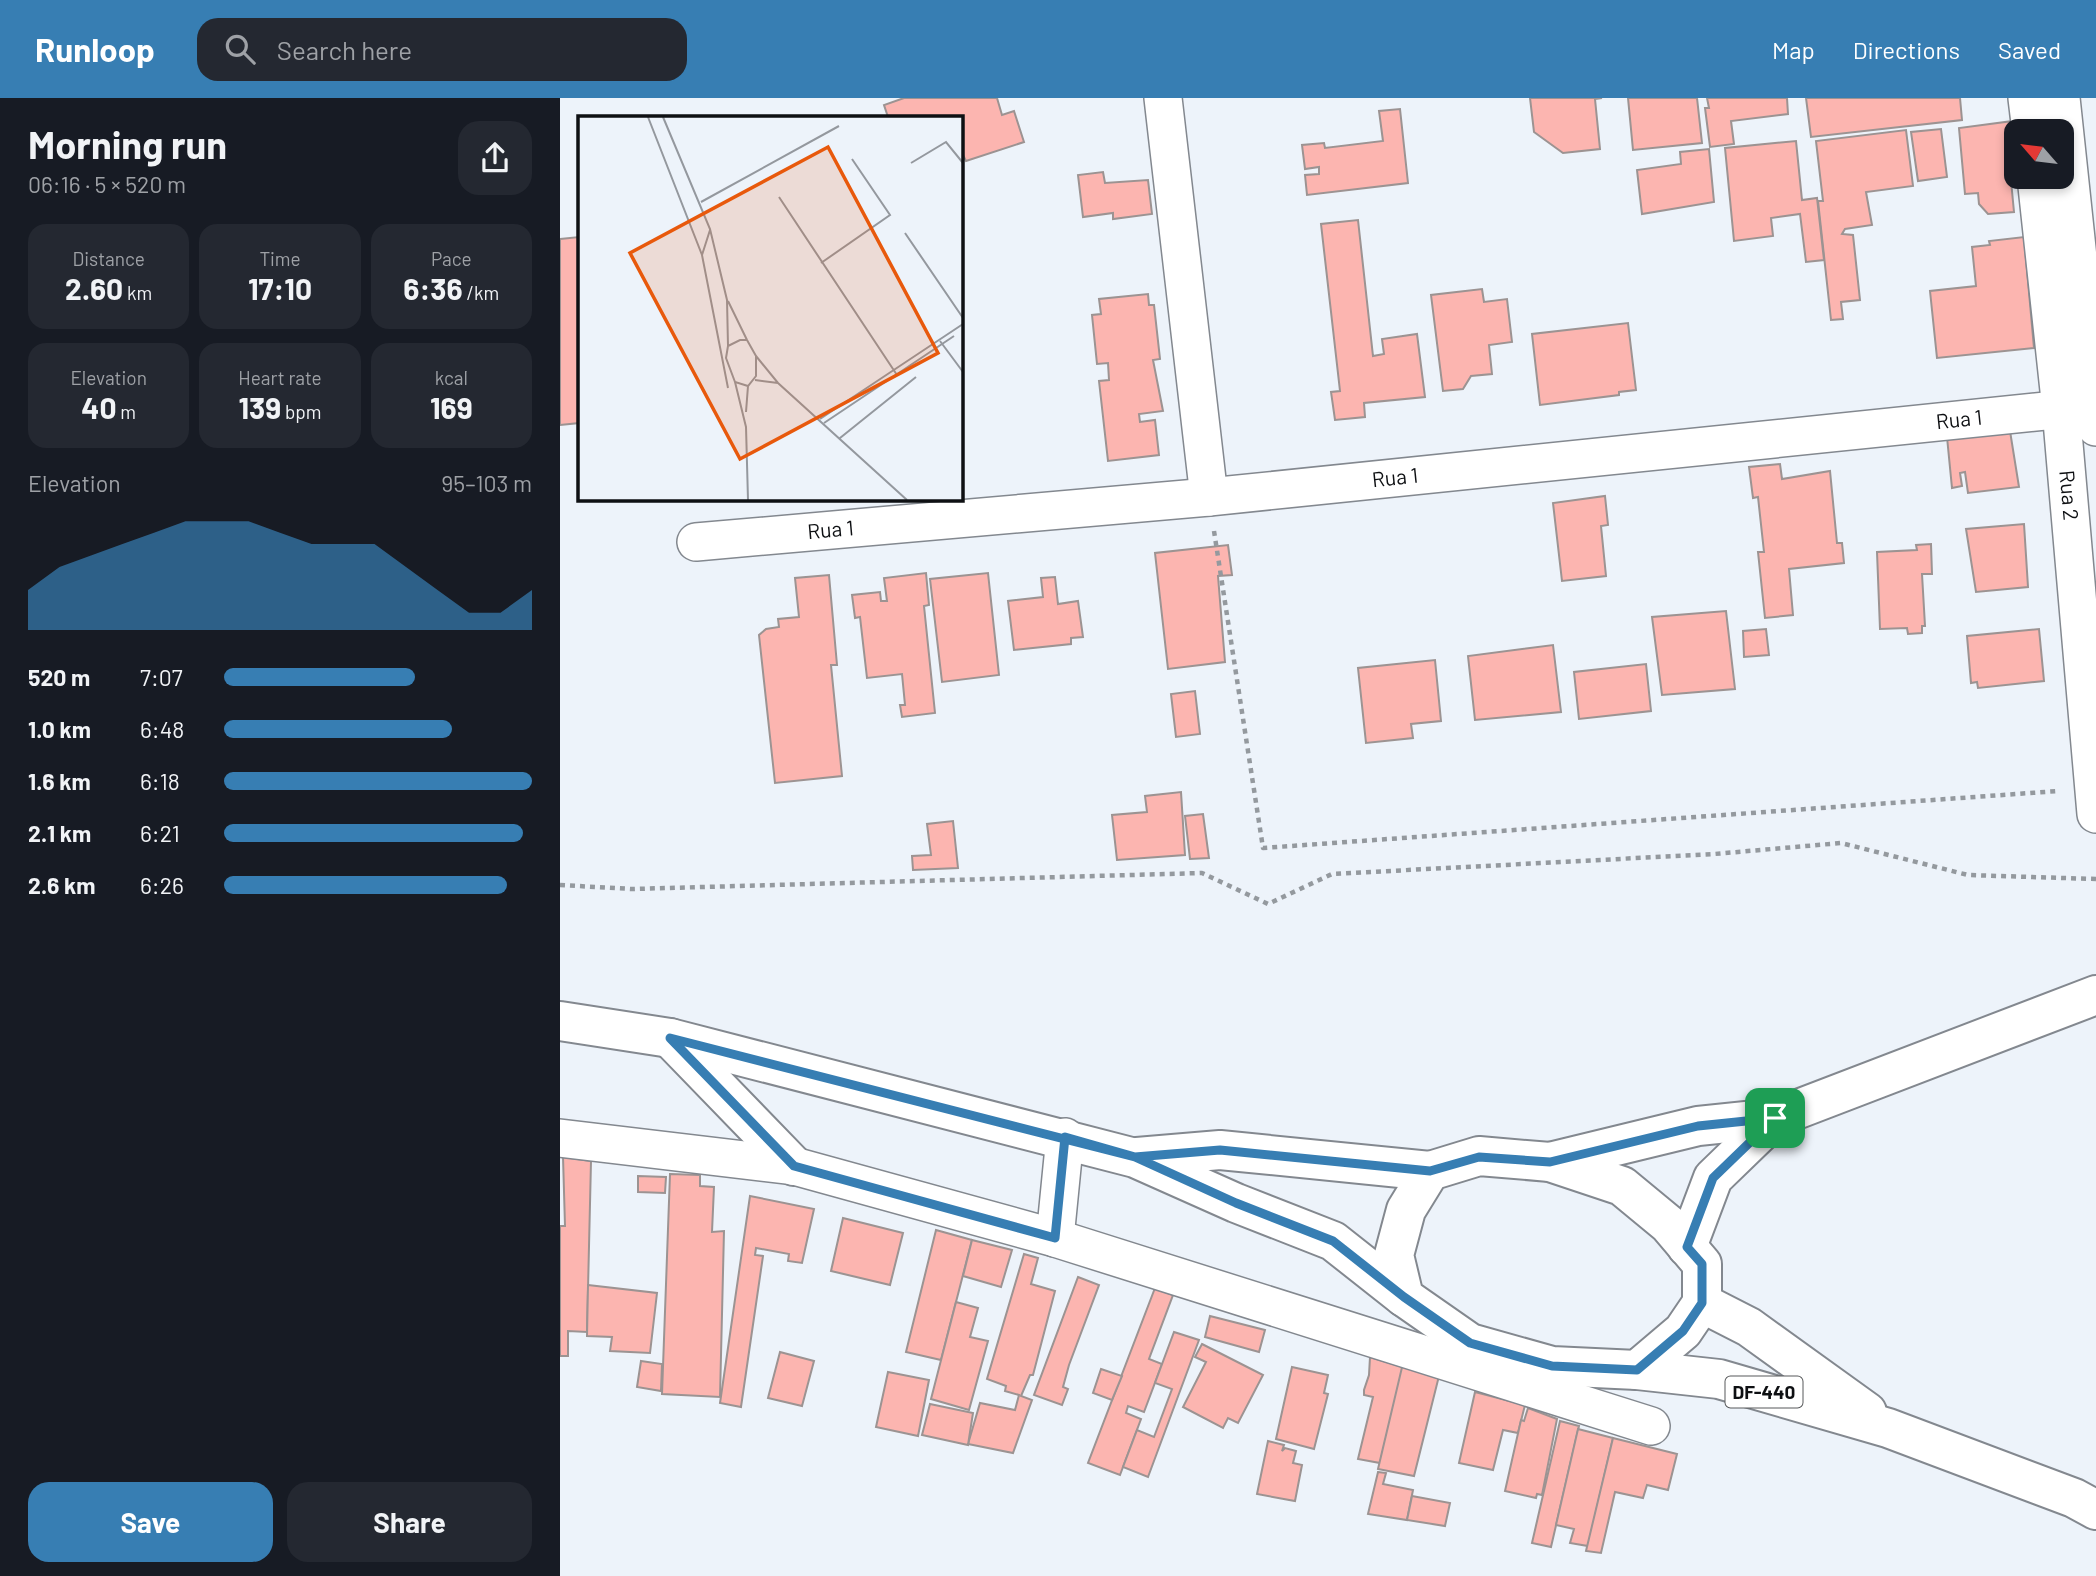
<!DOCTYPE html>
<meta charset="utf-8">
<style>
body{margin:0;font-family:Barlow,sans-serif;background:#242831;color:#f1f3f6;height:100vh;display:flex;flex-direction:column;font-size:26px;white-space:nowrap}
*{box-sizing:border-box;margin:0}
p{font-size:23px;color:#9ea1a6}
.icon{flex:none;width:38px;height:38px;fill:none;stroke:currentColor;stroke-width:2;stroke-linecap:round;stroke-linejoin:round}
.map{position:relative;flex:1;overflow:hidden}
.sheet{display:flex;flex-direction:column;background:#171b24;width:560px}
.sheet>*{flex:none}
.needle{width:46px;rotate:298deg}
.controls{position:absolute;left:1444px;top:21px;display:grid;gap:14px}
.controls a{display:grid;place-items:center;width:70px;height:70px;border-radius:14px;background:#171b24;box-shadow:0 4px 10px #0003;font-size:35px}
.pin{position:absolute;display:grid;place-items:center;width:60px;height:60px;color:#fff;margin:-30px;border-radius:14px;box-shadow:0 4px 10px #0006}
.round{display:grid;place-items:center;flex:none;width:74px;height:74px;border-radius:21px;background:#242831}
.head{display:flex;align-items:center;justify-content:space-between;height:119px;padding:0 28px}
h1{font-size:38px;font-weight:700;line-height:52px}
.stats{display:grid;grid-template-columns:repeat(3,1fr);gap:10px;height:119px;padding:7px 28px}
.stats div{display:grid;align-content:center;border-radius:18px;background:#242831;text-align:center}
.stats b{font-size:30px;font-weight:700}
.stats small{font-size:19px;font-weight:400}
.stats p{font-size:19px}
.chart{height:196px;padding:14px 28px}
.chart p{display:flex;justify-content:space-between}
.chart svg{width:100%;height:126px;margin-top:7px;fill:#377eb3;opacity:.7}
.cta{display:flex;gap:14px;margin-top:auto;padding:14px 28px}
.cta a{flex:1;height:80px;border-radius:21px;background:#377eb3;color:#fff;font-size:28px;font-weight:700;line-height:80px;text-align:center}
.cta a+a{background:#242831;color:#f1f3f6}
ul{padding:0 28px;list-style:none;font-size:23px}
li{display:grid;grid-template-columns:112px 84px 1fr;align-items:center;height:52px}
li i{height:18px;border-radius:9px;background:#377eb3}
header{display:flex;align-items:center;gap:42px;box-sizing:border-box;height:98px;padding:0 35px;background:#377eb3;color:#fff}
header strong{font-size:33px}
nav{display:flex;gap:38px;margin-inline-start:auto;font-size:24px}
.search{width:490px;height:63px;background:#242831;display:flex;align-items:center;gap:18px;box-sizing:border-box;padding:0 24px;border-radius:21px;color:#9ea1a6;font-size:26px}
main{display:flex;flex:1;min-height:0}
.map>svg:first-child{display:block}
.building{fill:#fcb5b0;stroke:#9c9392;stroke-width:2}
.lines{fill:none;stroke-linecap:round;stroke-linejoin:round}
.street-casing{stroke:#83888f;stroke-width:40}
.secondary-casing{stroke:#83888f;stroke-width:42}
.primary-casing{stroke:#83888f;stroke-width:42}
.path{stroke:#94999e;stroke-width:4.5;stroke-dasharray:5 5;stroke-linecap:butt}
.street{stroke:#fff;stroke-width:37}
.secondary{stroke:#fff;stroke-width:38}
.primary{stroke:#fff;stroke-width:38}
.route-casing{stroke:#fff;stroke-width:14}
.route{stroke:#377eb3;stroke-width:9}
.labels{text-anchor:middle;stroke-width:5;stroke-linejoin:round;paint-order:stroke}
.shield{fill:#fff;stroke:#56585a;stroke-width:2}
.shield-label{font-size:19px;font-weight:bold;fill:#0e1013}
.street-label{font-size:21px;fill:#0e1013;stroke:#fff}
.inset-road{fill:none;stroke:#94989e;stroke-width:2}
.view{fill:#e8590c;fill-opacity:0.15;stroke:#e8590c;stroke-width:3.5}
.inset-edge{fill:none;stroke:#0e1013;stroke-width:3.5}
</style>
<header>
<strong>Runloop</strong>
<div class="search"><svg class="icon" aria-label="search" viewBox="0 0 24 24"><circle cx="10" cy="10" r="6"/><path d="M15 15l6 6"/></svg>Search here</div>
<nav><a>Map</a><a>Directions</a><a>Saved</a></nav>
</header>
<main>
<section class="sheet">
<div class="head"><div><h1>Morning run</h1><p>06:16 · 5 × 520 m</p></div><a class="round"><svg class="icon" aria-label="share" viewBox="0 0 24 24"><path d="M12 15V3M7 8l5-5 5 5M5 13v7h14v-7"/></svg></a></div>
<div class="stats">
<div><p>Distance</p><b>2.60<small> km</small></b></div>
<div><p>Time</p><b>17:10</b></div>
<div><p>Pace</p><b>6:36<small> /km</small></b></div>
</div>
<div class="stats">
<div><p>Elevation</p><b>40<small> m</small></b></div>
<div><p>Heart rate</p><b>139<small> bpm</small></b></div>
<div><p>kcal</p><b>169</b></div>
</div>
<div class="chart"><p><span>Elevation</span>95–103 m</p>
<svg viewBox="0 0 160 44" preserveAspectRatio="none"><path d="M0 44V30L10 22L20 18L30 14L40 10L50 6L60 6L70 6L80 10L90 14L100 14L110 14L120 22L130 30L140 38L150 38L160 30V44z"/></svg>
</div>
<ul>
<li><b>520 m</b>7:07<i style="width:62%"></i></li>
<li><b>1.0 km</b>6:48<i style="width:74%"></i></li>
<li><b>1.6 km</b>6:18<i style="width:100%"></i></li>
<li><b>2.1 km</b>6:21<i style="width:97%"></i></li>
<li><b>2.6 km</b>6:26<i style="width:92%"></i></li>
</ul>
<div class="cta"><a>Save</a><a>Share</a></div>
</section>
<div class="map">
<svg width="1536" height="1478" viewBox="0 0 1536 1478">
<rect width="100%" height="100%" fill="#edf3fa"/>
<!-- building -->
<g class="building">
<path d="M344 0H437L442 17 454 13 464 44 406 63 401 53V19H328L324 7Z"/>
<path d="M970 0H1042L1035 1 1040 51 1003 55 974 34Z"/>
<path d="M1068 0H1137L1142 45 1073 52Z"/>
<path d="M1147 0H1227L1228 16 1171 23 1174 46 1150 49 1145 10H1149Z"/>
<path d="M1246 0H1400L1402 22 1251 39Z"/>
<path d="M840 11 848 85 747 97 745 77 759 76V69L745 71 742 47 764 45 765 50 823 43 819 13Z"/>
<path d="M1453 23 1456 68 1450 72 1454 114 1428 116 1419 106 1418 95 1405 96 1399 30Z"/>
<path d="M1381 31 1387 79 1358 83 1351 34Z"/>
<path d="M1346 32 1353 88 1306 94 1312 127 1285 131 1282 136 1293 137 1300 202 1281 204 1283 221 1271 222 1258 103H1263L1256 43Z"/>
<path d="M1236 43 1242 102 1257 100 1264 162 1246 164 1240 116 1211 120 1213 138 1174 143 1165 50Z"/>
<path d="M1149 51 1154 104 1082 116 1077 72 1121 66 1120 54Z"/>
<path d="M543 74 545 85 588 82 592 116 553 121V115L523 119 518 77Z"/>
<path d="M798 122 813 258 824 256 822 241 857 236 865 299 804 305 805 319 775 322 771 294 780 293 761 126Z"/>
<path d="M19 139V325L0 327V141Z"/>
<path d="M1464 139 1474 250 1377 260 1370 193 1416 188 1412 149 1430 147 1429 143Z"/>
<path d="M922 191 924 204 947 201 952 244 929 247 932 276 911 278 903 291 883 293 871 197Z"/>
<path d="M588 196 589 207H594L600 261 593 262 603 313 579 316 580 324 595 322 599 357 548 363 539 283 549 282 548 265 537 266 532 217 541 216 539 201Z"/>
<path d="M1068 225 1076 292 1059 294V297L980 307 972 236Z"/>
<path d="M1450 333 1459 389 1408 395 1405 374 1400 375 1402 388 1392 390 1387 339Z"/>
<path d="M1220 366 1222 381 1270 373 1277 445H1282L1284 465 1229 471 1233 517 1205 520 1198 454H1204L1198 399 1193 400 1189 369Z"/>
<path d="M1045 398 1048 427 1041 428 1046 478 1002 483 993 405Z"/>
<path d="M1464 426 1468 489 1416 494 1406 431Z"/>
<path d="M1371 446 1372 476H1362L1365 528H1362V535L1348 536 1347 530 1320 531 1317 454 1357 452 1356 447Z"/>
<path d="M668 447 672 477 658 478 665 564 608 571 595 455Z"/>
<path d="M366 475 369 507 364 508 375 615 342 619 340 607H345L342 576 307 580 300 519 295 520 292 497 320 494 321 503H327L324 480Z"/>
<path d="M428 475 439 577 382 584 370 481Z"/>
<path d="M269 477 277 567H271L282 678 215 685 199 537 206 531 219 529 218 521 239 519 235 480Z"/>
<path d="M495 479 498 506 518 503 523 539 511 540V546L454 552 448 503 483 499 481 480Z"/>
<path d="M1166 513 1175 591 1102 597 1092 519Z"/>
<path d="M1206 531 1209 557 1184 559 1183 533Z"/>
<path d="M1479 531 1484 583 1418 590 1417 584 1411 585 1407 538Z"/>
<path d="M993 547 1001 614 915 622 908 558Z"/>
<path d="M875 562 881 623 851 626 853 640 806 645 798 570Z"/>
<path d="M1086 566 1091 613 1019 621 1014 574Z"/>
<path d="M635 593 640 636 616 639 611 596Z"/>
<path d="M621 694 625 757 557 762 552 717 587 714 585 698Z"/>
<path d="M643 716 649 760 630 761 625 718Z"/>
<path d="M393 723 398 770 353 772 352 758 371 757 367 726Z"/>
<path d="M3 1059 31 1063 27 1234 8 1233V1258H0V1128H5Z"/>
<path d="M110 1076 140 1077V1088L154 1089 152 1134 164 1133 160 1299 102 1296Z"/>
<path d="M78 1078 106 1079 105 1095 78 1094Z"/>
<path d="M190 1098 254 1111 242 1165 228 1163 229 1156 196 1150 195 1157 203 1158 181 1309 160 1305Z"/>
<path d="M283 1120 343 1135 330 1187 271 1173Z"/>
<path d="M376 1132 412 1142 381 1262 346 1254Z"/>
<path d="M412 1142 452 1152 441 1189 403 1178Z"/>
<path d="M464 1156 478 1160 471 1186 495 1193 473 1277H470L461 1298 472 1302 453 1355 408 1346 420 1305 455 1312 459 1297 445 1293 446 1288 427 1281Z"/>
<path d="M518 1179 539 1187 509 1267 503 1289 508 1291 502 1307 474 1297Z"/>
<path d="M28 1187 97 1195 90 1255 50 1253 52 1239 27 1238Z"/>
<path d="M595 1190 613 1197 589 1261 602 1266 584 1314 568 1308 566 1315 581 1321 560 1377 528 1365Z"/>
<path d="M396 1204 418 1210 410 1239 428 1243 409 1312 371 1301Z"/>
<path d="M650 1218 705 1232 699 1254 645 1239Z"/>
<path d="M614 1234 639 1242 588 1379 563 1369 577 1332 594 1339 612 1291 595 1285Z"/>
<path d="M642 1246 703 1277 678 1325 668 1320 663 1330 623 1309 646 1264 635 1259Z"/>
<path d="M220 1254 254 1263 242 1308 208 1300Z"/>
<path d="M810 1259 843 1269 820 1365 798 1361 813 1299 804 1297V1292L809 1277Z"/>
<path d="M81 1263 102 1266 101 1293 77 1289Z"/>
<path d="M843 1265 879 1278 854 1378 818 1371Z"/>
<path d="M732 1269 768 1277 764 1295 768 1296 754 1351 716 1341Z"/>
<path d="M541 1271 562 1278 552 1302 533 1295Z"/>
<path d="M328 1274 369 1282 358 1338 316 1329Z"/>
<path d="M915 1294 965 1307 958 1335 943 1332 933 1372 899 1365Z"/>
<path d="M370 1306 413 1315 408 1347 362 1337Z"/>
<path d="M968 1310 997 1321 982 1397 977 1396 976 1400 945 1393 961 1322 964 1323Z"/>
<path d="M1000 1323 1019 1328 991 1449 972 1445Z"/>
<path d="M1018 1331 1053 1340 1028 1448 1010 1445 1014 1431 996 1427Z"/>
<path d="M1053 1340 1117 1356 1108 1392 1087 1387 1083 1400 1055 1394 1041 1455 1026 1453Z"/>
<path d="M708 1343 724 1347 722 1353 725 1350 736 1353 733 1365 742 1367 735 1403 697 1396Z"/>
<path d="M818 1374 826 1375 823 1386 853 1392 847 1422 808 1416Z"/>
<path d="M852 1398 890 1405 885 1428 847 1422Z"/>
</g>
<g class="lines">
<defs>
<g id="street">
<path d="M603 0 649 399"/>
<path d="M1467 0 1471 33"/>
<path d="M1501 0 1536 329"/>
<path id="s1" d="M1476 79 1501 311 1536 716"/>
<path id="s2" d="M136 444 649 399 1534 308"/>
<path d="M0 1040 234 1068 495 1140 1091 1328"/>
<path d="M495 1140 505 1039"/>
</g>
<g id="secondary">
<path d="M990 1064 1138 1028 1215 1020 1536 897"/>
<path d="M1127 1149 1153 1080 1215 1020"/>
</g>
<g id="primary">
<path d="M0 923 110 940 575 1060 676 1105 773 1143 844 1199"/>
<path d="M110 940 234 1068"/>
<path d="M919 1058 990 1064 1062 1088 1108 1126 1142 1166V1205L1123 1233 1077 1272 992 1268 910 1245 844 1199 834 1157 846 1112 870 1073Z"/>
<path d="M577 1059 660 1052 870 1073"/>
<path d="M1142 1205 1189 1229 1307 1314"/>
<path d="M1077 1272 1159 1281 1328 1330 1514 1400 1536 1412"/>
</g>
</defs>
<!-- street casing -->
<use href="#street" class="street-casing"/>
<!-- secondary casing -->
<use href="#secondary" class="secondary-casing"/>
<!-- primary casing -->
<use href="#primary" class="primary-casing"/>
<!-- path -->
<g class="path">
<path d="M654 433 703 750 1498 693"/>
<path d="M0 787 72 791 642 775 708 806 772 776 1154 756 1281 745 1408 777 1536 781"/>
</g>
<!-- street -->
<use href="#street" class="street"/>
<!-- secondary -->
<use href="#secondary" class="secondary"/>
<!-- primary -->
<use href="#primary" class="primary"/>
</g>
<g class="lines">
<defs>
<path id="route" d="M1215 1020 1138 1028 990 1064 919 1059 870 1073 660 1052 575 1059 505 1039 495 1140 234 1068 110 940 575 1059 676 1105 773 1143 844 1199 910 1245 992 1268 1077 1272 1123 1233 1142 1205V1166L1127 1149 1153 1080 1215 1020"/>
</defs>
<!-- route casing -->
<use href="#route" class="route-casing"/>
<!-- route -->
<use href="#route" class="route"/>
</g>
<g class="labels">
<!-- shield labels -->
<rect class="shield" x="1165.5" y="1278.5" width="77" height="31" rx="5"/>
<g class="shield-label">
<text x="1204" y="1301">DF-440</text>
</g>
<!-- street labels -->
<g class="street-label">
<text dy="7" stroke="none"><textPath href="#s2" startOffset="1269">Rua 1</textPath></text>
<text dy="7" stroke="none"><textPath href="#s2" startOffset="702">Rua 1</textPath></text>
<text dy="7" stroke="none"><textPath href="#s1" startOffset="320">Rua 2</textPath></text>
<text dy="7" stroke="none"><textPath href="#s2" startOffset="135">Rua 1</textPath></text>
</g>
</g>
<!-- overview -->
<g transform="translate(18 18)">
<rect width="385" height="385" fill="#edf3fa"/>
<path class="inset-road" d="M70 1 124 139 150 272M85 1 132 113 149 184 150 230M333 47 368 26 385 47M201 81 319 259M123 86 261 10M327 117 385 202M124 139 132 114M243 147 312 99 274 43M150 185 169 224M162 224H169L178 240V260L170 270 157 266 148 242 150 230ZM362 225 385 256M178 240 200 267 329 384M177 264 200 267M157 266 168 311 170 384M168 296 170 270M242 303 385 208M246 307 376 220M262 322 338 261"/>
<path class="view" d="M250 31 360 237 162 343 52 137Z"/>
<rect width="385" height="385" class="inset-edge"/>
</g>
</svg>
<div class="controls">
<a><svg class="needle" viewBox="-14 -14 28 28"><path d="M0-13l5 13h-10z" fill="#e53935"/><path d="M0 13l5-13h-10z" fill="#9ea1a6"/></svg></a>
</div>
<div class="pin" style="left:1215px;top:1020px;background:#1e9e55"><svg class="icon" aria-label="arrive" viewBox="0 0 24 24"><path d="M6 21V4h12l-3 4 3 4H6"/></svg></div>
</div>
</main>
